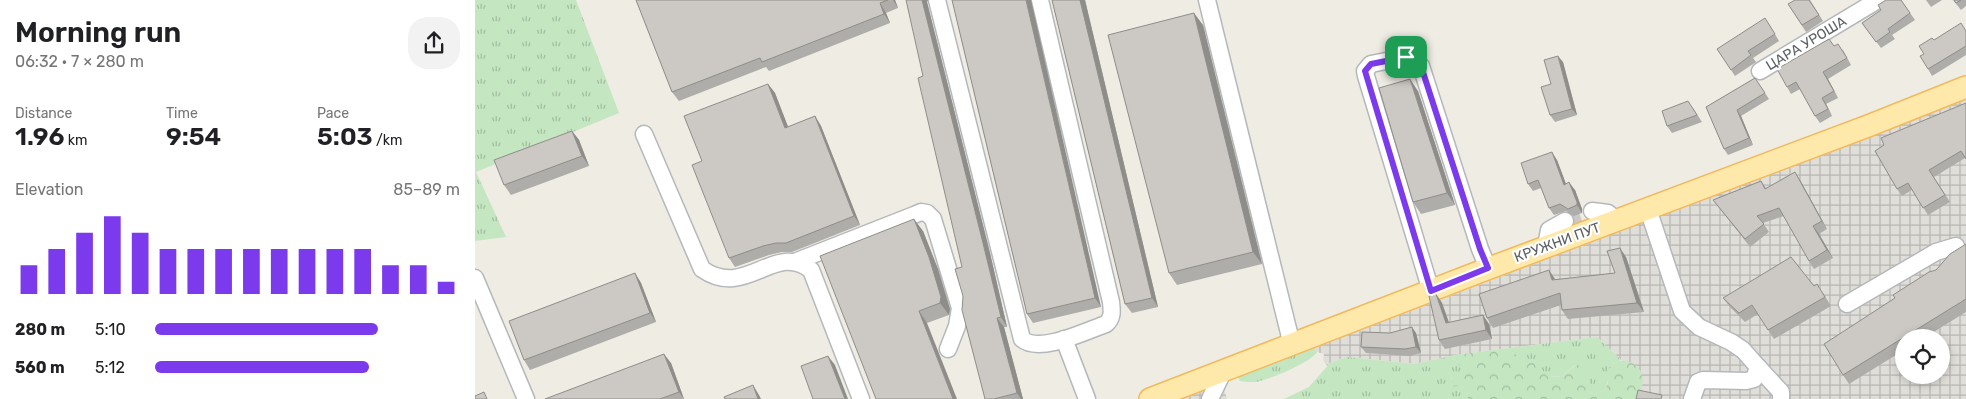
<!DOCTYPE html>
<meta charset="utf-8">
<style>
body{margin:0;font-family:Rubik,sans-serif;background:#f2f2f2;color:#202124;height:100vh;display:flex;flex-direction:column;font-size:19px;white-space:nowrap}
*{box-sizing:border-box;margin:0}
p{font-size:16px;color:#757577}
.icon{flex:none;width:28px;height:28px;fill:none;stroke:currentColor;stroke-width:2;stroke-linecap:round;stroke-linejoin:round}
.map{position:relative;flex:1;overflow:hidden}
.sheet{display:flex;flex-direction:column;background:#fff;width:475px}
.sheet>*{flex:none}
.fabs{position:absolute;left:1420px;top:329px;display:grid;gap:10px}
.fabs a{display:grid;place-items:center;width:55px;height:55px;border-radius:50%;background:#fff;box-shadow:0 2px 8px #0003;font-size:25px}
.pin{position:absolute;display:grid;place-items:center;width:42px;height:42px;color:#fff;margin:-21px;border-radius:10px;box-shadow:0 2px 8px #0006}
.round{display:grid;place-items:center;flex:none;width:52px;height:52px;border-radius:20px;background:#f2f2f2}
.headline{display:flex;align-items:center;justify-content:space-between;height:85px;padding:0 15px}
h1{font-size:28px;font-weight:600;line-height:38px}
.stats{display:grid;grid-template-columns:repeat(3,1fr);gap:8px;height:85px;padding:5px 15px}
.stats div{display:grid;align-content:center}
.stats b{font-size:25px;font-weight:600}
.stats small{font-size:14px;font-weight:400}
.stats p{font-size:14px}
.chart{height:140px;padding:10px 15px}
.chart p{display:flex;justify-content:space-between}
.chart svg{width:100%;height:90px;margin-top:5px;stroke:#7c3aed;stroke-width:6}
ul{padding:0 15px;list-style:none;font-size:16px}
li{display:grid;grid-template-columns:80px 60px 1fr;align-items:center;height:38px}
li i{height:12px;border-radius:6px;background:#7c3aed}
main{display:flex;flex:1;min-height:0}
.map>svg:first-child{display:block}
.industrial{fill:url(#industrial-grid);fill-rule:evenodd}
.grass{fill:url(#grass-tufts)}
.forest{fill:url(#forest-crowns)}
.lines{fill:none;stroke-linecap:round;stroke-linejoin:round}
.minor-tunnel{stroke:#cac9c4;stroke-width:16;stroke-dasharray:16 8;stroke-linecap:butt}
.minor-casing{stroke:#b5b8bb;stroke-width:19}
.major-casing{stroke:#f1ba5c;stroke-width:24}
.minor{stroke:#fff;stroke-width:16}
.major{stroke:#fee9aa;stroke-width:21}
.wall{fill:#afada9}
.shaded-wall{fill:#8f8d89}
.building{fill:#ccc9c4;stroke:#8f8d89}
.route-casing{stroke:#fff;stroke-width:10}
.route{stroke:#7c3aed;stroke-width:6}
.labels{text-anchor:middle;stroke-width:4.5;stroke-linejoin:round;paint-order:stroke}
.street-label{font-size:14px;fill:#5c6165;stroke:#fff}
</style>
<main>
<section class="sheet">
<div class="headline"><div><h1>Morning run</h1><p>06:32 · 7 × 280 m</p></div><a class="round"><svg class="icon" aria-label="share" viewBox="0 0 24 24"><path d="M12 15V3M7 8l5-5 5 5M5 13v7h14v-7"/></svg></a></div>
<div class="stats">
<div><p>Distance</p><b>1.96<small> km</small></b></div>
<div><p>Time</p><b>9:54</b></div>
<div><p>Pace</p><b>5:03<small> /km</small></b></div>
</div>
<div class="chart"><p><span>Elevation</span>85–89 m</p>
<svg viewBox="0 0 160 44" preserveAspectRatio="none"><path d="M5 44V30M15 44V22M25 44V14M35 44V6M45 44V14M55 44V22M65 44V22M75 44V22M85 44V22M95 44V22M105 44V22M115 44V22M125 44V22M135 44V30M145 44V30M155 44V38"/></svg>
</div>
<ul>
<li><b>280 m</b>5:10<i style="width:73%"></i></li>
<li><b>560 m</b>5:12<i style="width:70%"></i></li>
</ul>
</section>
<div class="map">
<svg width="1491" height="399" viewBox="0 0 1491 399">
<defs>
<pattern id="industrial-grid" width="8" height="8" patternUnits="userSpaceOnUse" patternTransform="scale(1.25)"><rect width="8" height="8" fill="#e0ded9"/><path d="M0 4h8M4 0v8" fill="none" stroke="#b9b7b4"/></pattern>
<pattern id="grass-tufts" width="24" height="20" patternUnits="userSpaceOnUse" patternTransform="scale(1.25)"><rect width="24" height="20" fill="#c4e6c1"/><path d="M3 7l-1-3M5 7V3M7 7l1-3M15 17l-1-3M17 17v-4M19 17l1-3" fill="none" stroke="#a2bea0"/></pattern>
<pattern id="forest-crowns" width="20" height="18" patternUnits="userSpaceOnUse" patternTransform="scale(1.25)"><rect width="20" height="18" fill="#c4e6c1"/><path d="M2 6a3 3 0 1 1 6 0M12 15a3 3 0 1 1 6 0" fill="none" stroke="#a2bea0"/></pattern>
</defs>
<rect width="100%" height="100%" fill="#efece4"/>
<!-- industrial -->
<g class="industrial">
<path d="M1491 99V399H1164L1157 363 1146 360 1122 337 980 355 940 364 872 357 855 363 852 366 848 360 849 354 842 352 839 348ZM1429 338H1466V375H1429Z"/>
<path d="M747 382 752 399H703Z"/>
</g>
<!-- grass -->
<g class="grass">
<path d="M0 0H101L144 113 1 172 31 237 0 241Z"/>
<path d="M1122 337 1146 360 1138 363 1130 390 1119 394 1114 393 1100 365 1086 377 1071 376 1062 364 1027 349Z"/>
<path d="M839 348 842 352C837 362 793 380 781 382 776 382 770 382 765 381L763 377Z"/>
<path d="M980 355 978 358 987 368 983 376 975 379 990 388 993 399H809L834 387 855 363 872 357 940 364Z"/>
</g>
<!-- forest -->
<path class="forest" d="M1027 349 1062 363 1072 376 1086 377 1101 365 1107 366 1116 385 1114 393 1119 394 1130 390 1133 382 1132 372C1134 369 1136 365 1139 363 1147 357 1162 363 1166 372 1170 380 1166 391 1164 399H993L990 388 985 385 978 387 972 384C976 377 983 376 987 368L978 358 980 355Z"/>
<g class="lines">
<!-- minor-tunnel -->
<path class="minor-tunnel" d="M1090 221 1117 211"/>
<defs>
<g id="minor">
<path d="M462 0 547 339C564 354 611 331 631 324 638 318 637 311 636 302L565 0"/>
<path d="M732 0 817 345"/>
<path d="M1285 71 1403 0"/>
<path d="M169 134 227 269C271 300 299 241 336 270L386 399"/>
<path d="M1173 209 1207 311 1224 327 1256 342 1268 350 1283 367 1279 379 1271 381 1228 380 1223 382 1217 399"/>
<path d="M1117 211 1133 213 1141 220"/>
<path d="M1071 246 1074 230 1090 221"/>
<path d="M322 261 439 215 446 212 452 213 458 219 485 308 482 326 473 349"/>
<path d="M0 278 51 399"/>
<path d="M956 291 891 76 890 71 896 64 931 57 937 59 946 66 1005 249 1013 268"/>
<path d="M1372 304 1461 252 1481 246"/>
<path d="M589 339 612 399"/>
<path d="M1283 367 1306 392V399"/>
<path d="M735 399 748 372"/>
</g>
<path id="major" d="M675 399 1004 272 1393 126 1491 87"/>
</defs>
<!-- minor casing -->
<use href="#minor" class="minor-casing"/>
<!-- major casing -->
<use href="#major" class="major-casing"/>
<!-- minor -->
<use href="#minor" class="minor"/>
<!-- major -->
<use href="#major" class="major"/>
</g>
<!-- wall -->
<g class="wall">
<path d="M161 0H420L423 8 411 13 415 23 294 71 291 67 204 101 197 92Z"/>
<path d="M477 0 626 307 558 323 552 314Z"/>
<path d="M577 0H610L683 307 657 313 650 304Z"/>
<path d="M1335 0 1348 21 1331 32 1313 4Z"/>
<path d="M1426 0 1440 20 1417 35 1420 39 1406 48 1387 23Z"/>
<path d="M1451 0H1467L1456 7Z"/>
<path d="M1478 0H1491V6L1486 10Z"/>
<path d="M452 2 515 253 532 327H529L548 399H510L488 296 487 267 448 76Z"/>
<path d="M1294 24 1304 41 1278 58 1281 62 1260 76 1242 49Z"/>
<path d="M728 25 787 264 702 285 694 273Z"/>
<path d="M1491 30V55L1457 76 1453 69 1449 54 1459 40Z"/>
<path d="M1359 46 1368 50 1376 65 1353 79 1363 98 1351 104 1357 116 1345 123 1340 116 1325 89 1316 94 1312 87Z"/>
<path d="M1088 62 1102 115 1080 122 1075 115 1076 84Z"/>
<path d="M1280 78 1294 99 1266 116 1278 145 1253 155 1249 149 1231 107Z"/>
<path d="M293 84 300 93 313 127 340 116 346 126 385 225 317 252H307L294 255 260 267 254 258 227 161Z"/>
<path d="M943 91 980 205 946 214 938 202Z"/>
<path d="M1491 103 1490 158 1459 177 1475 202 1453 215 1437 190 1427 196 1422 189Z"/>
<path d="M1218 108 1227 122 1197 133 1192 126Z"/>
<path d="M97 131 104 140 114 166 36 195 29 185Z"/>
<path d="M1082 160 1091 184 1100 190 1107 209V213L1099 216 1091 211 1079 215 1074 208 1066 188 1058 191 1053 184Z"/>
<path d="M1325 180 1352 229 1344 234 1358 258 1339 269 1334 261 1309 216 1288 223 1294 232 1275 247 1238 200 1286 181 1291 188Z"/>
<path d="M448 231 463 269 475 309 474 315 452 323 345 256Z"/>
<path d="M1491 244V312L1449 338H1429V350L1374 384 1368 375 1420 298 1461 270Z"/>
<path d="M1151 257 1169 312 1093 319 1087 310 1086 305 1018 328 1012 318 1080 280 1140 273Z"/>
<path d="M160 273 166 283 181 322 55 370 49 360Z"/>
<path d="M1339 286 1348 293 1356 306 1299 339 1283 314 1270 322 1255 307 1248 298Z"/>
<path d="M961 294 967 303 974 322 1014 324 1017 339 970 349 964 340Z"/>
<path d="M941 333 946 353 935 356 891 353 886 347Z"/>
<path d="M196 363 209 399H70Z"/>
</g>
<!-- shaded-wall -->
<g class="shaded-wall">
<path d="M418 0H420L423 8Z"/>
<path d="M447 0H453L452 2 515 253 532 327 526 317Z"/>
<path d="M551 0H556L626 307 620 298Z"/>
<path d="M605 0H610L683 307 677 298Z"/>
<path d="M405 3 411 13 415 23 409 14Z"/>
<path d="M719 13 728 25 787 264 778 252Z"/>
<path d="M1083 56 1088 62 1102 115 1097 109Z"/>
<path d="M1348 72 1353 79 1363 98 1359 91Z"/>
<path d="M935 79 943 91 980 205 972 193Z"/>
<path d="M293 84 300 93 317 137 310 128Z"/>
<path d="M1347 98 1351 104 1357 116 1353 109Z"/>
<path d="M1262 110 1266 116 1278 145 1274 138Z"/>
<path d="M340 116 346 126 385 225 379 216Z"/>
<path d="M97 131 104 140 114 166 107 156Z"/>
<path d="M1077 152 1082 160 1094 192 1089 185Z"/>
<path d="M1320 172 1325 180 1352 229 1347 221Z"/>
<path d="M1094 182 1100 190 1107 209V213L1102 205Z"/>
<path d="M439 219 448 231 463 269 475 309 474 315 465 303Z"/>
<path d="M1338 226 1344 234 1358 258 1352 250Z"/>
<path d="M1145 248 1151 257 1169 312 1162 303Z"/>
<path d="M1074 270 1080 279 1077 280Z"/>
<path d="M160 273 166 283 181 322 175 313Z"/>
<path d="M961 294 967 303 977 332 971 323Z"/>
<path d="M444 311 452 323 482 399H478Z"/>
<path d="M1008 315 1014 324 1017 339 1011 330Z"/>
<path d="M522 318 529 327 548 399H546L542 393Z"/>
<path d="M937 327 941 333 946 353 941 347Z"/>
<path d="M189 354 196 363 209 399 204 392Z"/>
<path d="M353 356 360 365 373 399H370Z"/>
<path d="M278 385 284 395 286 399H283Z"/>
</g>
<!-- building -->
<g class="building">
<path d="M161 0H413L405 3 409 14 287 62 285 58 197 92Z"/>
<path d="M431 0H447L508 243 526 317 522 318 542 393 519 399H510L487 310 488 296 480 269 487 267 443 78 448 76Z"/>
<path d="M477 0H551L620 298 552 314Z"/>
<path d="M577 0H605L677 298 650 304Z"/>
<path d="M1320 0H1334L1344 15 1327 25 1313 4Z"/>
<path d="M1411 0H1426L1435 13 1413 29 1415 32 1401 42 1387 23 1406 10 1403 5Z"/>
<path d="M1479 0H1486L1481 3Z"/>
<path d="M719 13 778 252 694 273 633 35Z"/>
<path d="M1290 18 1300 34 1273 51 1276 55 1256 70 1242 49Z"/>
<path d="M1486 23 1491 31V46L1453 69 1445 56 1449 54 1444 46 1457 38 1459 40Z"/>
<path d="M1354 39 1359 46 1363 44 1372 58 1348 72 1359 91 1347 98 1353 109 1340 116 1321 82 1312 87 1302 69Z"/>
<path d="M1083 56 1097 109 1075 115 1066 87 1076 84 1069 60Z"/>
<path d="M1280 78 1290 93 1262 110 1274 138 1249 149 1231 107Z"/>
<path d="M935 79 972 193 938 202 904 88Z"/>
<path d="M293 84 310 128 340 116 379 216 311 243H301L288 246 254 258 217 165 227 161 209 116Z"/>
<path d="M1213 101 1222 115 1192 126 1187 111Z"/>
<path d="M1491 103V159L1486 151 1454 170 1470 195 1448 208 1433 183 1422 189 1400 151 1409 145 1406 138Z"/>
<path d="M97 131 107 156 29 185 19 160Z"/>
<path d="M1077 152 1089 185 1094 182 1102 202V205L1093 209 1085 204 1074 208 1063 180 1053 184 1046 163Z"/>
<path d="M1320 172 1347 221 1338 226 1352 250 1334 261 1304 208 1282 216 1289 224 1270 239 1238 200 1286 181 1290 189Z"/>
<path d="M439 219 454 257 466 297 465 303 444 311 478 399H401L345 256Z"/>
<path d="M1491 244V299L1368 375 1349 344 1420 298 1418 295 1454 272 1461 270 1475 254Z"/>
<path d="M1145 248 1162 303 1087 310 1085 293 1012 318 1004 294 1074 270 1077 280 1140 273 1132 251Z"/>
<path d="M1316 257 1339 286 1342 284 1350 297 1293 330 1277 305 1264 313 1248 298Z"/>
<path d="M160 273 175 313 49 360 34 321Z"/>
<path d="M961 294 971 323 1008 315 1011 330 964 340 954 296Z"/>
<path d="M937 327 941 347 930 349 886 347 887 332 915 333Z"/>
<path d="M189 354 204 392 185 399H70Z"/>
<path d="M353 356 370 399H338L326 366Z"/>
<path d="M278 385 283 399H250L249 397Z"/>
<path d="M1163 390 1187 395 1186 399H1161Z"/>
<path d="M9 392 12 399H0V396Z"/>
</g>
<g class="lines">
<defs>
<path id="route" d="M931 57 937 59 946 66 1005 249 1013 268 956 291 890 71 896 64Z"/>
</defs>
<!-- route casing -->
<use href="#route" class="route-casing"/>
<!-- route -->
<use href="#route" class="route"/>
</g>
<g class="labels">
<!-- street labels -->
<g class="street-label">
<text transform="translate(1331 43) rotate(-31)" y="5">ЦАРА УРОША</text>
<text transform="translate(1082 242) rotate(-20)" y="5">КРУЖНИ ПУТ</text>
</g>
</g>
</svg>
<div class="fabs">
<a><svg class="icon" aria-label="locate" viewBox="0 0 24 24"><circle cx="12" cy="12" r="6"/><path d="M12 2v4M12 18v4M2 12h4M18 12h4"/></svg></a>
</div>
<div class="pin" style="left:931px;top:57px;background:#1e9e55"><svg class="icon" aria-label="arrive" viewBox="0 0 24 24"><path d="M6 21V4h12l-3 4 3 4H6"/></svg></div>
</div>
</main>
